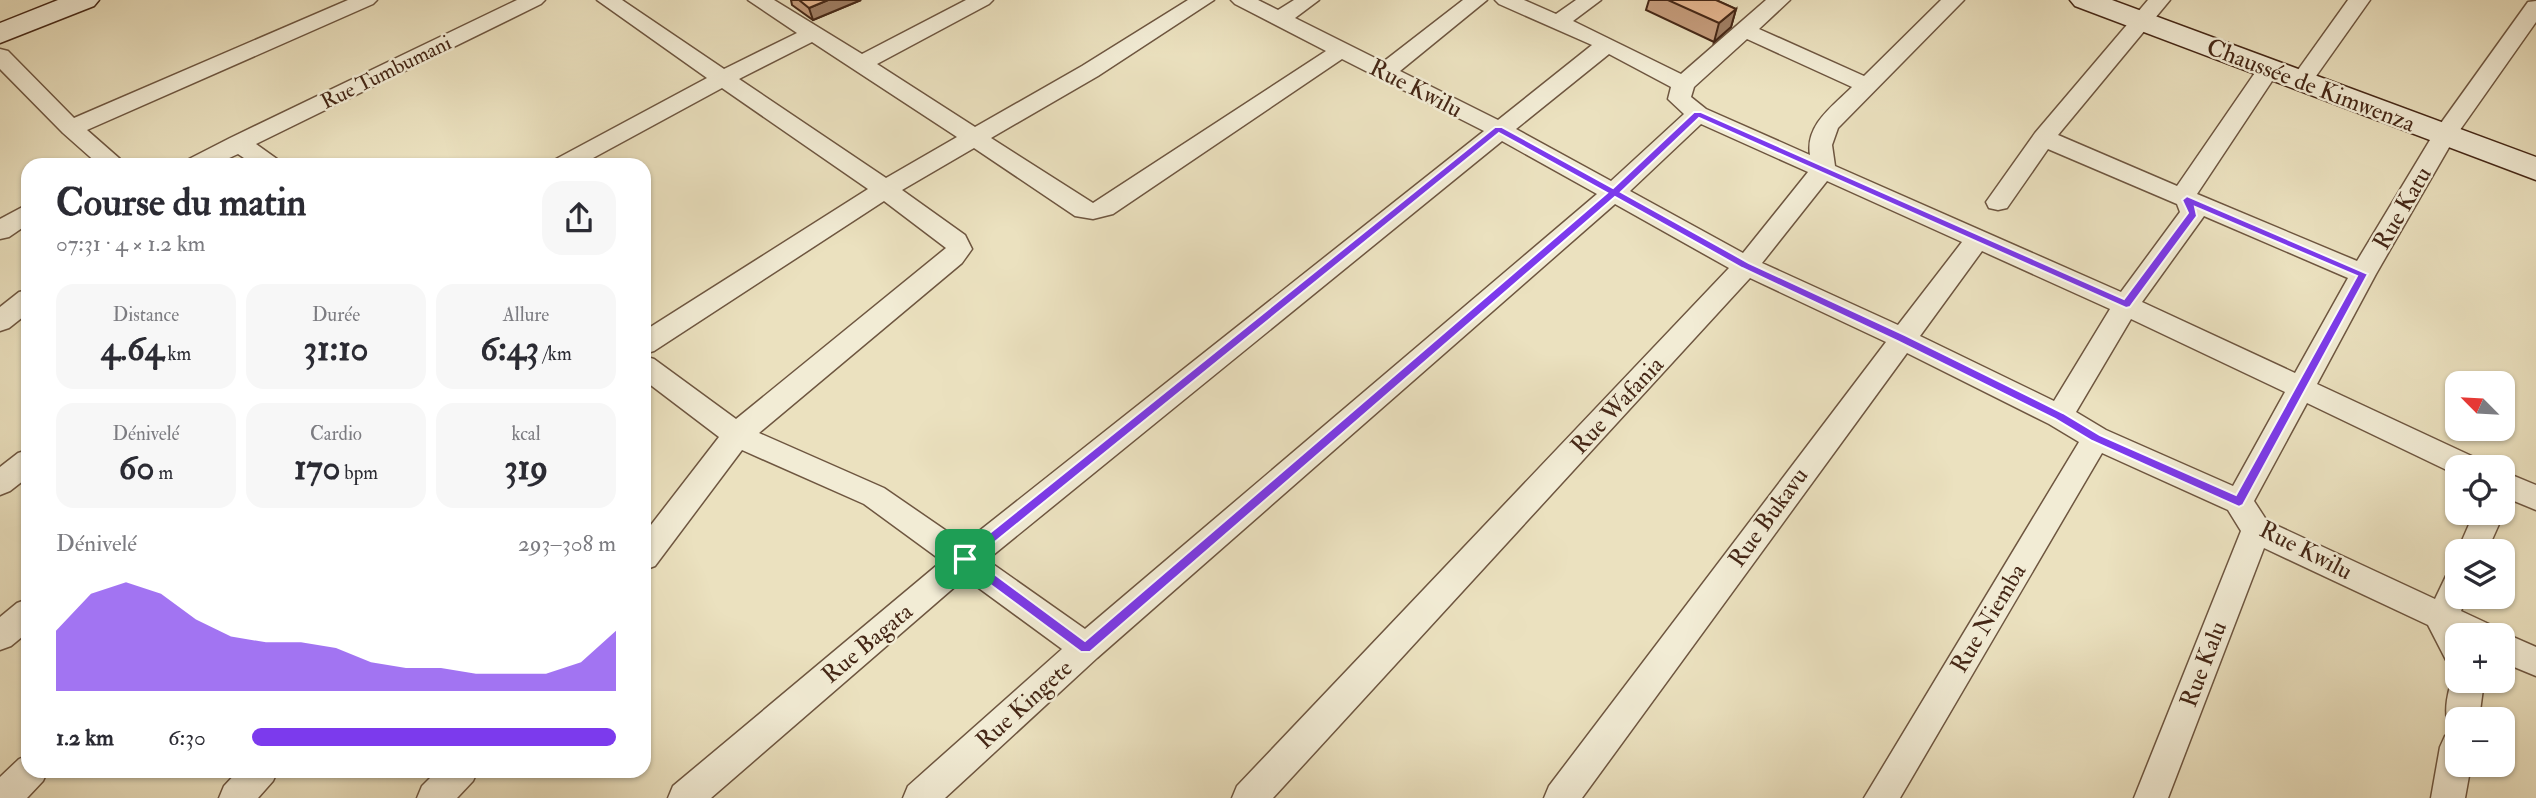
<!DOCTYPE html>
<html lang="fr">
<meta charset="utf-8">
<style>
body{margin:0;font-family:"IM FELL Double Pica",serif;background:#f7f7f7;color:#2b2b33;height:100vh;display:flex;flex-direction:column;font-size:26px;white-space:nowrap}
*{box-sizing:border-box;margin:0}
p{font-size:23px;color:#7c7c81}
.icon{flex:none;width:38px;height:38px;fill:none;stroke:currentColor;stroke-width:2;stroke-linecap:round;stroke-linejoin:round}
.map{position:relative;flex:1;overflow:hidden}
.sheet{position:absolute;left:21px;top:158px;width:630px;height:620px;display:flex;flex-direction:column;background:#fff;border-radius:21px;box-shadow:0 2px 5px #0004}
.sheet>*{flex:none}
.needle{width:46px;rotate:294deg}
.fabs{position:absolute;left:2445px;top:371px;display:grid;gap:14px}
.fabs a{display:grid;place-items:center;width:70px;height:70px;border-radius:14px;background:#fff;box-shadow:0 2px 5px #0004;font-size:35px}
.pin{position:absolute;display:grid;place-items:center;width:60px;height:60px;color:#fff;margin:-30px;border-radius:14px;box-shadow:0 4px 10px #0006}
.round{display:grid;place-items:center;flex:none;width:74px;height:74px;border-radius:21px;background:#f7f7f7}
.headline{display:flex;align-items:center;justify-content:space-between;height:119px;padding:0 35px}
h1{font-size:38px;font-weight:700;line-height:52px}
.figures{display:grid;grid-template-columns:repeat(3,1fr);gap:10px;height:119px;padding:7px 35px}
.figures div{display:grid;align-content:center;border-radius:18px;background:#f7f7f7;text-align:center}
.figures b{font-size:35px;font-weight:700}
.figures small{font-size:19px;font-weight:400}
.figures p{font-size:19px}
.chart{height:196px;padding:14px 35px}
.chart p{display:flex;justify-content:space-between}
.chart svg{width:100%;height:126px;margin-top:7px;fill:#7c3aed;opacity:.7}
ul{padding:0 35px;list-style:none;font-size:23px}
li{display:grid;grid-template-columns:112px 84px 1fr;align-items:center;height:52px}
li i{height:18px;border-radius:9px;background:#7c3aed}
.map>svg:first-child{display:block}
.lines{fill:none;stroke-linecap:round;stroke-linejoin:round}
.street-casing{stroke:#6e5640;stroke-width:3}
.secondary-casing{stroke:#452716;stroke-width:3}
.street{fill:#f2ecd5;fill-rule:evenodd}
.secondary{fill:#f2ecd5;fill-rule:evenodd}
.wall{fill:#c69d7d;stroke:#452716;stroke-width:2}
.shaded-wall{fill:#a18066;stroke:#452716;stroke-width:2}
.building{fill:#e6b791;stroke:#452716;stroke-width:2}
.route{fill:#7c3aed;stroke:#fff;stroke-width:2;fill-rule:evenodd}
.labels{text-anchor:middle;stroke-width:5;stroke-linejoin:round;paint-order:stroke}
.far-street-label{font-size:21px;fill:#452716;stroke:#f2ecd5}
.street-label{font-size:24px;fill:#452716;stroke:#f2ecd5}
</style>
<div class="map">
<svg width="2536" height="798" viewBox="0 0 2536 798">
<rect width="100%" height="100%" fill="#ebe1bf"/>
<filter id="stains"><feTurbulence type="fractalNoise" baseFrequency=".00286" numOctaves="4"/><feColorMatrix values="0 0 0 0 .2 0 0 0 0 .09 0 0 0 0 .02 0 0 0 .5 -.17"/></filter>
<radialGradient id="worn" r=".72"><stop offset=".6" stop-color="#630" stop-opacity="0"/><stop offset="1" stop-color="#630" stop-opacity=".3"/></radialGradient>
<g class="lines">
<defs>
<g id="street">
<path d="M348 0H377L373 4 87 130 120 159 124 164H98L63 133 0 69V49L8 51 74 118Z"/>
<path d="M517 0H545L541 4 256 144 277 159 281 164H253L238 154 216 164H185L189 159 230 138Z"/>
<path d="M597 0H622L724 69 797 33 748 0H774L862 54 966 0H993L989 4 877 64 975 127 1082 66 1188 0H1214L1098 76 991 138 1093 203 1326 51 1235 4 1231 0H1258L1278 10 1294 0H1319L1295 18 1383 62 1463 0H1487L1400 71 1498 120 1592 45 1499 4 1495 0H1524L1556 14 1576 0H1601L1573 21 1681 74 1766 0H1790L1759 29 1864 76 1941 0H1964L1838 128 1832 145 1835 166 2121 292 2180 212 2177 204 2048 149 2007 208 1998 210 1989 208 1986 202 2035 133 2148 0H2170L2058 135 2177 186 2261 64H2277L2280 69 2197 194 2357 261 2436 130 2528 2 2536 1V22L2455 137 2376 274 2317 384 2478 459 2482 467H2457V475L2307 403 2254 501 2267 521 2435 599 2446 576 2457 572V597H2467L2461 611 2491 625 2496 634 2502 632 2536 647V676L2502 662V635H2457V664L2446 660 2428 625 2264 548 2168 798H2134L2241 531 2228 510 2102 453 1900 798H1864L2079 442 2049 424 1907 353 1582 798H1544L1549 786 1886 342 1750 278 1273 798H1232L1237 786 1729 268 1615 204 1097 658 945 798H903L908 786 1062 649 965 578 711 798H668L673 786 942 561 864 504 742 450 655 566 644 570V534L719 437 644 380V356L654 359 736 419 946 248 884 201 654 351 644 354V331L868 189 722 88 582 164H552L556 159 707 78ZM1747 39 1852 87C1833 106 1805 125 1810 155L1706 109 1691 97 1694 87ZM812 42 957 137 886 178 739 79ZM1609 54 1671 87 1668 99 1684 114 1611 181 1516 129ZM1342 59 1484 131 964 543 884 488 759 433 962 263 972 249 965 235 902 190 974 148 1075 216 1093 219 1113 214ZM1701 124 1808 172 1743 253 1630 191ZM1502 141 1597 194 1085 629 987 560ZM1827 181 1962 242 1898 325 1762 263ZM2204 216 2348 278 2295 373 2142 302ZM1982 251 2110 309 2054 401 1920 336ZM2131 319 2285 392 2233 486 2106 430 2076 412Z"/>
<path d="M2348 0H2370L2309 86H2293L2290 81Z"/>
<path d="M28 204V224L9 237 0 239V219Z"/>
<path d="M28 290V313L9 328 0 331V307L19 292Z"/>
<path d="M28 450V477L10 491 0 495V467L18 453Z"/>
<path d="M2502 471 2536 485V510L2502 496Z"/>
<path d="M2502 510 2504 513 2487 551 2457 552 2474 513H2502Z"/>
<path d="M28 599V632L11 646 0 650V617L17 603Z"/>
<path d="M2456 671 2457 681H2484L2479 719H2457V765H2471L2465 798H2431L2440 747 2445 736 2456 732 2450 730C2442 712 2448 688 2456 671Z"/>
<path d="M28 755V770H48L43 781 27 798H0V777L19 759Z"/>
<path d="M239 770H278L273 781 258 798H219L224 786Z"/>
<path d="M438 770H478L473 781 457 798H417L422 786Z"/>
</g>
<g id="secondary">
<path d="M58 0H99L94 6 0 43V23Z"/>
<path d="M2070 0H2112L2536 157V180L2075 6Z"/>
</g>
</defs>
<!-- street casing -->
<use href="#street" class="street-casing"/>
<!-- secondary casing -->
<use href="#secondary" class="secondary-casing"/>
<!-- street -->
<use href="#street" class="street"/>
<!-- secondary -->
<use href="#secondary" class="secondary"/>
</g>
<!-- wall -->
<g class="wall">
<path d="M791 0H861L813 20 792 5Z"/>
<path d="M1649 0H1716L1736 9 1731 27 1714 42 1646 10Z"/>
</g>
<!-- shaded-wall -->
<g class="shaded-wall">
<path d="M828 0H861L813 20 809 8Z"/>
<path d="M1736 9 1731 27 1714 42 1719 23Z"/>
</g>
<!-- building -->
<g class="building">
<path d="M799 0H828L809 8Z"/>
<path d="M1668 0H1716L1736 9 1719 23Z"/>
</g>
<!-- route -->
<path class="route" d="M1694 112H1701L2124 299 2188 213 2182 200 2187 196 2368 274 2243 505 2239 507 2092 441 2055 419 1897 341 1742 268 1615 197 1090 652H1081L961 563V556L1495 127H1502L1613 188ZM1699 118 2126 308 2130 307 2197 216 2195 207 2357 276 2236 495 2100 435 2063 413 1905 335 1749 263 1621 192ZM1499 133 1607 193 1085 641 974 559Z"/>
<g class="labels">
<!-- far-street labels -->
<g class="far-street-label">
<text transform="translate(386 72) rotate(-26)" y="7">Rue Tumbumani</text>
</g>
<!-- street labels -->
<g class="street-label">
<text transform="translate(2311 85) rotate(21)" y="8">Chaussée de Kimwenza</text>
<text transform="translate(1416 88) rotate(27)" y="8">Rue Kwilu</text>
<text transform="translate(2402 208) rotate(-60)" y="8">Rue Katu</text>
<text transform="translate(1617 405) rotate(-47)" y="8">Rue Wafania</text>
<text transform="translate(1768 517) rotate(-54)" y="8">Rue Bukavu</text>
<text transform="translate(2306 550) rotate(27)" y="8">Rue Kwilu</text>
<text transform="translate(1988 618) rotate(-59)" y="8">Rue Niemba</text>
<text transform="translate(867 643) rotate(-40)" y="8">Rue Bagata</text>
<text transform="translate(2203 664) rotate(-69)" y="8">Rue Kalu</text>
<text transform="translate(1024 704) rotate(-42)" y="8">Rue Kingete</text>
</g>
</g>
<rect width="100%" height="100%" filter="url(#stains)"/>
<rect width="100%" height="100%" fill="url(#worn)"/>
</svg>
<div class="fabs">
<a><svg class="needle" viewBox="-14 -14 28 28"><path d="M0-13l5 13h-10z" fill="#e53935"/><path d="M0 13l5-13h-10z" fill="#7c7c81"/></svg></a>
<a><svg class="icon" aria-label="locate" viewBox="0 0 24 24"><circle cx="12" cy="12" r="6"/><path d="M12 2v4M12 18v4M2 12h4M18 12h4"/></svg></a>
<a><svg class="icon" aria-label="layers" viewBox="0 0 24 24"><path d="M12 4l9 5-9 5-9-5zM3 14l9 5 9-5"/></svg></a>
<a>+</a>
<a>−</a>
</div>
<div class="pin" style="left:965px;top:559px;background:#1e9e55"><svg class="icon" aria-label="arrive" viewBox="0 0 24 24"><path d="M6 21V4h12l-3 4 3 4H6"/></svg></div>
<section class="sheet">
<div class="headline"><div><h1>Course du matin</h1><p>07:31 · 4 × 1.2 km</p></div><a class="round"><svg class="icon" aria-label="share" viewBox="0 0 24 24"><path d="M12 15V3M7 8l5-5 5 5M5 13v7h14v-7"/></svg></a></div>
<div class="figures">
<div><p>Distance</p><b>4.64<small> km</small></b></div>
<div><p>Durée</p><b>31:10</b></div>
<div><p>Allure</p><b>6:43<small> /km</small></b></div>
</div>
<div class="figures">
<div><p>Dénivelé</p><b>60<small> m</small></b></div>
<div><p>Cardio</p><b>170<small> bpm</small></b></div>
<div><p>kcal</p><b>319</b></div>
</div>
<div class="chart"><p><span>Dénivelé</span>293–308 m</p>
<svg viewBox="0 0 160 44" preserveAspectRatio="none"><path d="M0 44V23L10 10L20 6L30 10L40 19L50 25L60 27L70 27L80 29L90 34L100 36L110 36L120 38L130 38L140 38L150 34L160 23V44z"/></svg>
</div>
<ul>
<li><b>1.2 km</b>6:30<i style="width:100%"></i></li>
</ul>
</section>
</div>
